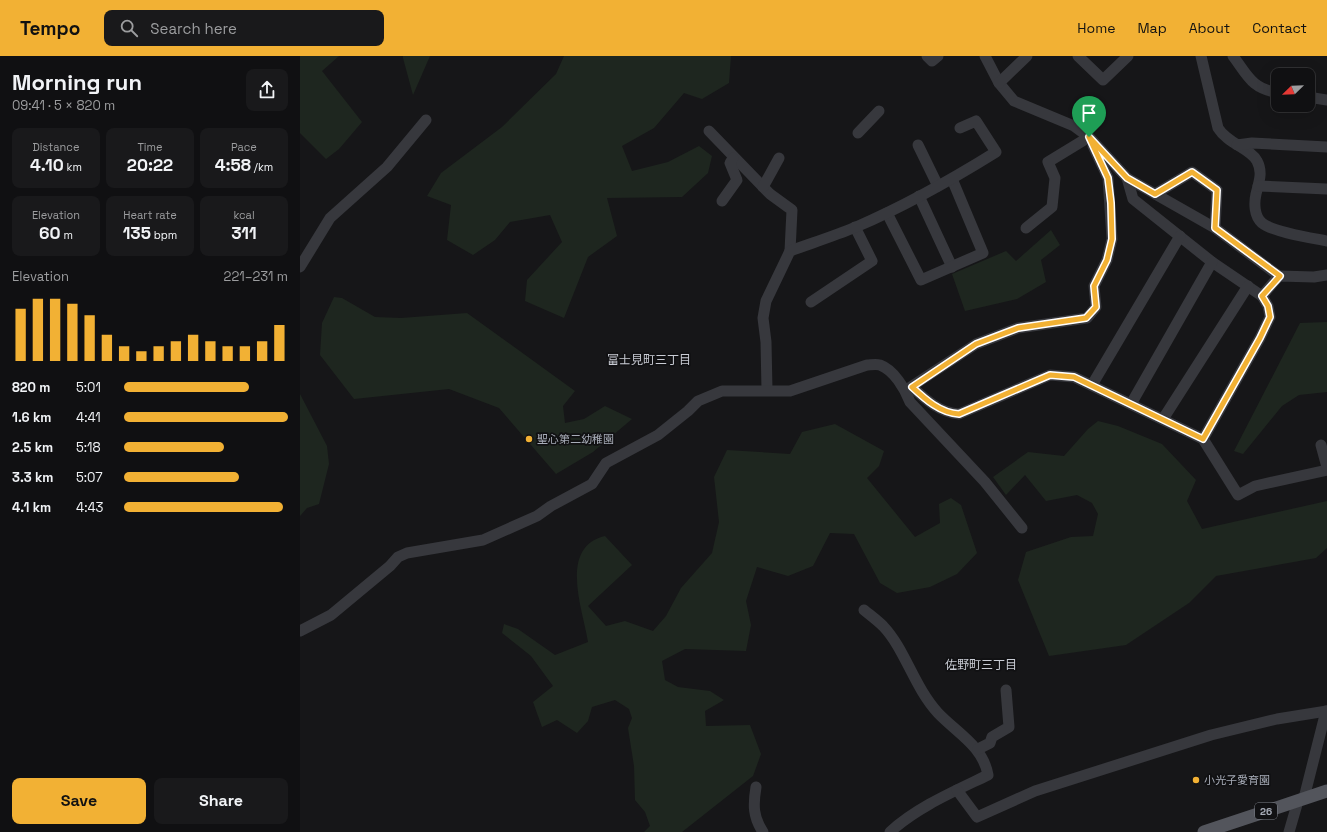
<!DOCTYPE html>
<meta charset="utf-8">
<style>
body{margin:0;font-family:"Space Grotesk","Noto Sans JP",sans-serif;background:#19191b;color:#f1f3f6;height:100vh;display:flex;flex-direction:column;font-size:15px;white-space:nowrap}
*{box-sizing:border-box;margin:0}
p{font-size:13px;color:#9c9d9f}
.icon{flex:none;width:22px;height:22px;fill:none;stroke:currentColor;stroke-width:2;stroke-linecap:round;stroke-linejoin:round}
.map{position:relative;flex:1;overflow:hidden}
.sheet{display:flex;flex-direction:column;background:#101012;width:300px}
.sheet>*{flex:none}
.needle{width:26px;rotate:247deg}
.buttons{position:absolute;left:971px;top:12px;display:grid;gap:8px}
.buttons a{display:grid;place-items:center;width:44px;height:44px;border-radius:8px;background:#101012;box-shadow:0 4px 16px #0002,0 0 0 1px #303032;font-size:20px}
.pin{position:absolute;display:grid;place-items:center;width:34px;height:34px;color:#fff;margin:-41px -17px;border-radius:50% 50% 50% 0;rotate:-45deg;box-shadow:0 0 4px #0007}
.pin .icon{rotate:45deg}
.round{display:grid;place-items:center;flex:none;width:42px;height:42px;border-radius:8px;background:#19191b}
.summary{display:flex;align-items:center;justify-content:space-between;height:68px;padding:0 12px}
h1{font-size:22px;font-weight:800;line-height:30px}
.metrics{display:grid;grid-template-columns:repeat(3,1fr);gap:6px;height:68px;padding:4px 12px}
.metrics div{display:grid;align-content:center;border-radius:8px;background:#19191b;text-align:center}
.metrics b{font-size:17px;font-weight:800}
.metrics small{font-size:11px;font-weight:400}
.metrics p{font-size:11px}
.chart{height:112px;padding:8px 12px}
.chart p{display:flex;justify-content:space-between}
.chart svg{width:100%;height:72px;margin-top:4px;stroke:#f2b134;stroke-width:6}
.action{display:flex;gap:8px;margin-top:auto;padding:8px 12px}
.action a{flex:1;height:46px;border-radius:8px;background:#f2b134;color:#111;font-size:16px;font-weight:800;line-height:46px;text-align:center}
.action a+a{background:#19191b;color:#f1f3f6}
ul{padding:0 12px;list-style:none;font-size:13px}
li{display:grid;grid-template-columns:64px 48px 1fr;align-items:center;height:30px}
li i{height:10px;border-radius:5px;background:#f2b134}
header{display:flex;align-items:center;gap:24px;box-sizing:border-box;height:56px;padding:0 20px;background:#f2b134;color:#111}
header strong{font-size:19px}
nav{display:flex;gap:22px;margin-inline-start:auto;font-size:14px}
.search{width:280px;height:36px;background:#19191b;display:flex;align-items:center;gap:10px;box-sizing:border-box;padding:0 14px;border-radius:8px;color:#9c9d9f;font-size:15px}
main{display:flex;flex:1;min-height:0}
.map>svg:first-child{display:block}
.green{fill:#1e261f}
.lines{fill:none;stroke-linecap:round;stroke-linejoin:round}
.minor{stroke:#37383d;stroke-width:11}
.major{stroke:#53555c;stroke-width:13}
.route-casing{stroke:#fff;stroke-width:8}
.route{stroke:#f2b134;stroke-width:5}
.poi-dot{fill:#f2b134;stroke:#111113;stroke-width:1.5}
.labels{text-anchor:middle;stroke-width:3.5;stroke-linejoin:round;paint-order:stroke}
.shield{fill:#111113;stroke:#7b7e86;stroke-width:1}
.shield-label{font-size:10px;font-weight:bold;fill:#a8adb8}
.poi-label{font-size:11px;fill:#a8adb8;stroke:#111113;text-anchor:start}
.neighbourhood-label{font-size:12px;fill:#c9ccd4;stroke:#111113}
</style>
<header>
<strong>Tempo</strong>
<div class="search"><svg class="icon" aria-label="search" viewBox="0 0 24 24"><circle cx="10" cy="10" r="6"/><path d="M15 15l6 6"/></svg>Search here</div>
<nav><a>Home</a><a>Map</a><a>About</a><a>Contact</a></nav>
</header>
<main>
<section class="sheet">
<div class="summary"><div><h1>Morning run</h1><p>09:41 · 5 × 820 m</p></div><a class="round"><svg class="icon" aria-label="share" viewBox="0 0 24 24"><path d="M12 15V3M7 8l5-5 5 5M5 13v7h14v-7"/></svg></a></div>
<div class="metrics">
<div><p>Distance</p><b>4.10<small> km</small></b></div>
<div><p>Time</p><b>20:22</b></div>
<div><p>Pace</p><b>4:58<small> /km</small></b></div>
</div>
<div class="metrics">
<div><p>Elevation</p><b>60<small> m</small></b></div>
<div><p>Heart rate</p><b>135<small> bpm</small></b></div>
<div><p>kcal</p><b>311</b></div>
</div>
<div class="chart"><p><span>Elevation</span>221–231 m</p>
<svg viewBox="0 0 160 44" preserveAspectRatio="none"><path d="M5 44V12M15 44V6M25 44V6M35 44V9M45 44V16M55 44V28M65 44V35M75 44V38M85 44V35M95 44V32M105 44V28M115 44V32M125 44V35M135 44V35M145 44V32M155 44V22"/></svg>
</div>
<ul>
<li><b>820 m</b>5:01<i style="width:76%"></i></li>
<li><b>1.6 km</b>4:41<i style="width:100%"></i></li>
<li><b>2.5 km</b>5:18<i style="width:61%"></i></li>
<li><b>3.3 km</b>5:07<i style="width:70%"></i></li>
<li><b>4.1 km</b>4:43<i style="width:97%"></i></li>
</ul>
<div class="action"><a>Save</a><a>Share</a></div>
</section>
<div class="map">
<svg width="1027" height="776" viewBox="0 0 1027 776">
<rect width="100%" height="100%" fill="#161618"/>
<!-- green -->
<g class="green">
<path d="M0 0H39L22 15 62 66 39 93 26 103 0 77Z"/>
<path d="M103 0H130L113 39 103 2Z"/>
<path d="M264 0H431L429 27 402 43 384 37 354 72 322 90 332 115 368 106 399 90 412 100 408 117 382 141 307 142 317 180 288 201 264 262 225 245 227 224 262 186 250 159 210 166 195 184 173 199 147 184 151 149 127 140 141 117 202 71 256 18Z"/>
<path d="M751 174 760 189 741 204 746 226 717 243 665 255 652 218 706 195 716 205Z"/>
<path d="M34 241 42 242 75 261 101 262 167 257 275 335 263 350 265 367 284 363 305 350 332 363 293 396 256 418 199 352 149 333 54 343 20 299 22 267Z"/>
<path d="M1027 266V336L999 339 982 350 943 398 934 395 1000 267Z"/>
<path d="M0 338 27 390 29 408 19 448 7 452 0 460Z"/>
<path d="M798 365 818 370 862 388 896 424 887 445 902 473 1027 445V492L1016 502 916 520 889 547 826 589 749 600 718 524 726 496 771 481 793 480 798 458 792 447 777 439 746 445 725 419 706 439 693 421 728 396 764 400 788 373Z"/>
<path d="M535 368 584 395 579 410 567 422 615 481 640 467 639 448 651 442 661 449 677 497 657 518 630 531 597 537 580 527 554 478 530 477 513 510 488 520 457 511 446 545 451 569 446 595 385 593 362 605 365 624 378 631 410 635 424 644 405 655 406 670 450 669 461 698 453 720 382 776H344L350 770 345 756 335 744 334 710 328 672 332 662 329 653 315 644 292 651 288 665 277 677 257 664 242 671 233 646 253 630 231 600 202 577 204 568 218 573 255 599 288 586C283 554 258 491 305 480L332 509 288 550 306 570 325 565 353 575 366 560 381 532 412 497 419 466 414 421 427 394 490 398 502 376Z"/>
</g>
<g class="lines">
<!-- minor -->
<g class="minor">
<path d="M627 0 632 5 638 0"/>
<path d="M685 0 699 27 714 45 774 70 789 81 827 122 833 143 912 206 962 240 968 250 970 261 960 282 903 383"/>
<path d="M778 0 803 24 828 0"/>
<path d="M901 0 918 72C927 87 951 93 957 105 963 116 959 126 956 138 954 147 954 160 962 167 973 176 1012 182 1027 185"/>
<path d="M933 0C948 20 951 32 978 37"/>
<path d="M699 27 727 0"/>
<path d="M1008 41 1027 44"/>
<path d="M409 75 470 138 492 154 490 195"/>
<path d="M558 77 579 55"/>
<path d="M618 89 638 130"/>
<path d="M937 89 952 87 1027 91"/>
<path d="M827 122 915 172 979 220"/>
<path d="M958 130 1027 133"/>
<path d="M463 131 479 102"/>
<path d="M855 138 892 116 917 134 915 172"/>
<path d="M619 140 652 211"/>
<path d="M422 145 437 124 430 107 433 102"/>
<path d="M587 157 621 224 683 197 652 123"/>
<path d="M726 172 752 151 755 122 748 106 789 81"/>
<path d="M0 211 30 162 87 111 126 64"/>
<path d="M962 240 979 220 1014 221 1027 219"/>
<path d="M511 246 572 205 555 171"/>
<path d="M792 329 880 180"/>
<path d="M612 331C625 343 640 357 659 358L750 319 774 321 903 383 938 439 955 430 1027 414"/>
<path d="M467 334 466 286 463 262 466 245 490 195C512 187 534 180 556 171 605 150 651 124 696 96L676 65 660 72"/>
<path d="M606 334 676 288 718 272 787 262 796 251 794 230 807 204 812 183 808 122 793 90"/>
<path d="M831 348 912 206"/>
<path d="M863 363 948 230"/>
<path d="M1021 389 1027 411"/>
<path d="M564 554C570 559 577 564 583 570 605 593 614 631 638 657 657 677 683 690 688 719 655 735 617 751 590 776"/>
<path d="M0 575 31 559 90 510 98 501 107 497 183 484 237 460 251 450 292 428 306 407 358 379 388 355 398 345 422 335H490L567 309C570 309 576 308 580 309 594 314 605 333 610 346L685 426 722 472"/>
<path d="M678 693 690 687 692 681 709 671 706 634"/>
<path d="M456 731C453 749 453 761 463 776"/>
<path d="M657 734 677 761 735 735 911 679 977 663 1027 655"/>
<path d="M1004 742 1026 655"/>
<path d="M989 776 998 745"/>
</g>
<!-- major -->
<path class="major" d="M904 776 1027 735"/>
</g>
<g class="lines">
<defs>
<path id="route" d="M789 81 827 122 855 138 892 116 917 134 915 172 980 220 962 240 968 250 970 261 960 282 903 383 774 321 750 319 659 358C640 357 625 343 612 331L676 288 718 272 786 262 796 251 794 230 807 204 812 183 811 147 808 122Z"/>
</defs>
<!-- route casing -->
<use href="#route" class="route-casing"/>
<!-- route -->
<use href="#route" class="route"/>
</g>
<!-- markers -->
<g class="poi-dot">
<circle cx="229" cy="383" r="4"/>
<circle cx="896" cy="724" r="4"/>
</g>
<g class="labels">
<!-- shield labels -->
<rect class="shield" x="955" y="747" width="22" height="16" rx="3"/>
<g class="shield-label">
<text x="966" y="759">26</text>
</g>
<!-- poi labels -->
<g class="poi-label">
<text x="237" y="387">聖心第二幼稚園</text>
<text x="904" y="728">小光子愛育園</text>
</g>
<!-- neighbourhood labels -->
<g class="neighbourhood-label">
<text x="349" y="308">富士見町三丁目</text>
<text x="681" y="613">佐野町三丁目</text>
</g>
</g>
</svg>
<div class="buttons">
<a><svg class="needle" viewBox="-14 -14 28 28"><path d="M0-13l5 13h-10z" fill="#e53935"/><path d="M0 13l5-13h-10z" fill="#9c9d9f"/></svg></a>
</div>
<div class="pin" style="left:789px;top:81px;background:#1e9e55"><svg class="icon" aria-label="arrive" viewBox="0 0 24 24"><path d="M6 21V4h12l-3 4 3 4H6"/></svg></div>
</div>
</main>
